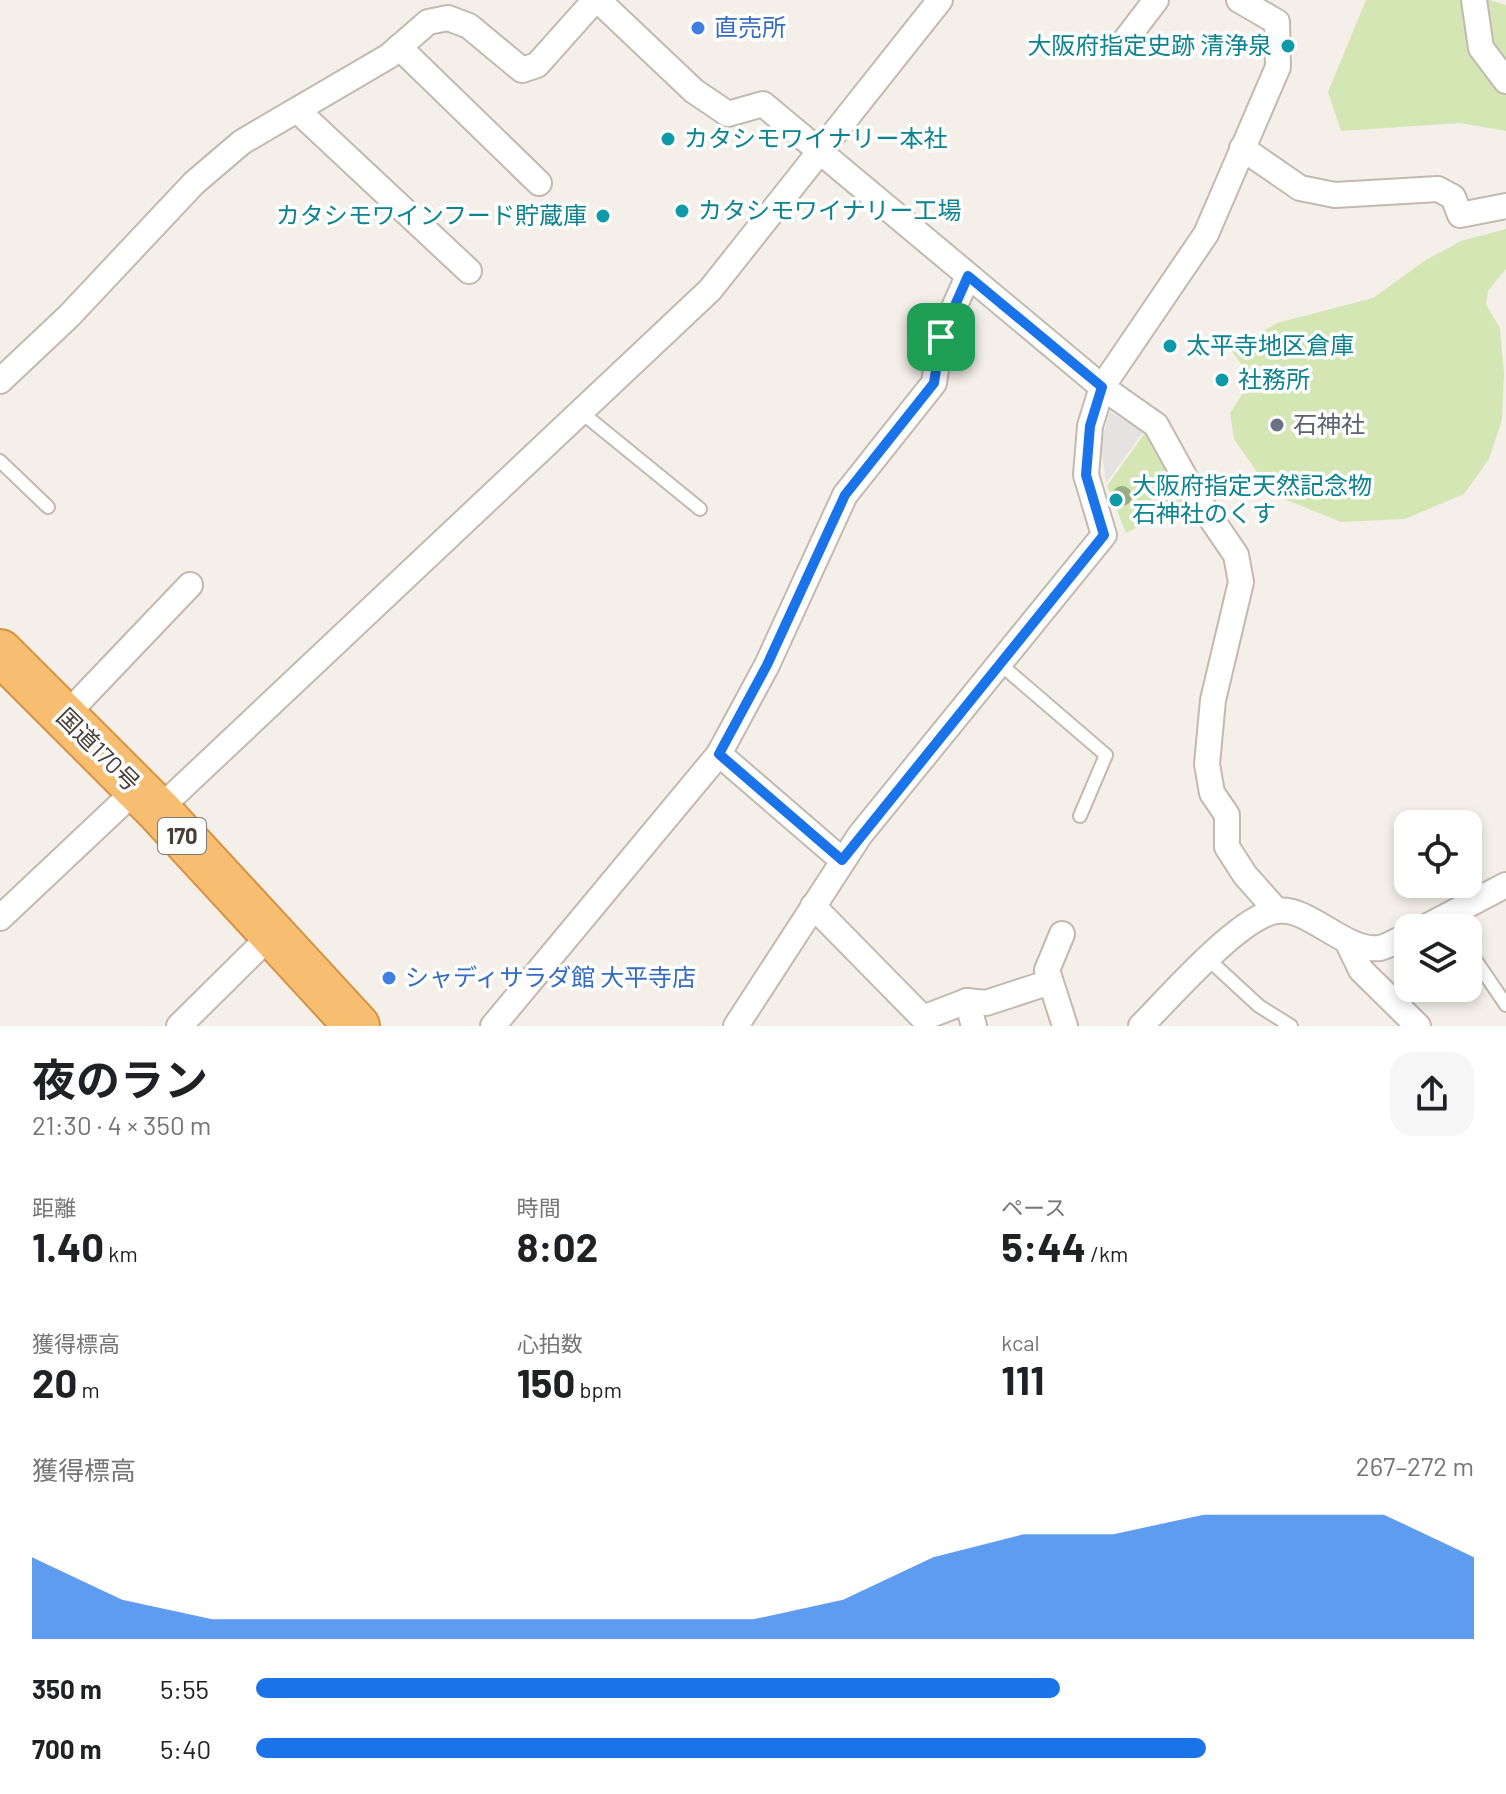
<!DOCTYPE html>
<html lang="ja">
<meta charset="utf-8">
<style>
body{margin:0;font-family:Barlow,"Noto Sans JP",sans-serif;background:#f6f6f6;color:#202124;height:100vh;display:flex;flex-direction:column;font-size:30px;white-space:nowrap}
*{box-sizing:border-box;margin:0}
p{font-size:26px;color:#757577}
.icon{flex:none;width:44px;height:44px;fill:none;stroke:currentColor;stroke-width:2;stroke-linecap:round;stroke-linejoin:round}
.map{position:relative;height:1026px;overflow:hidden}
.panel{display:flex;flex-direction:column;background:#fff;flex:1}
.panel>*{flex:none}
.tools{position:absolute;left:1394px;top:810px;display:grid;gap:16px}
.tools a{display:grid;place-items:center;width:88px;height:88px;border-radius:16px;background:#fff;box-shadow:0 4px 12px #0003;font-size:40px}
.pin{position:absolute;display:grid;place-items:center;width:68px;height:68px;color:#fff;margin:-34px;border-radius:16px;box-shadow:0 4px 12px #0006}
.round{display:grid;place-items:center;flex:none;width:84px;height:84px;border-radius:24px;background:#f6f6f6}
.headline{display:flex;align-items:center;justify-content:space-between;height:136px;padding:0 32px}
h1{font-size:44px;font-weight:700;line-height:60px}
.figures{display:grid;grid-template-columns:repeat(3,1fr);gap:12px;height:136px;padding:8px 32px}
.figures div{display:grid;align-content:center}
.figures b{font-size:40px;font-weight:700}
.figures small{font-size:22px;font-weight:400}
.figures p{font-size:22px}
.chart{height:224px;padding:16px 32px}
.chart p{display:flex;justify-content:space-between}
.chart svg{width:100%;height:144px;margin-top:8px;fill:#1a73e8;opacity:.7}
ul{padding:0 32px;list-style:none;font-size:26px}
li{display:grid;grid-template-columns:128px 96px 1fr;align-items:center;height:60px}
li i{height:20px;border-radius:10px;background:#1a73e8}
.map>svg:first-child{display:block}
.green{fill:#d4e6b4}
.parking{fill:#e5e3e1}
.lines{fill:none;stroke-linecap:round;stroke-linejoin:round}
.lane-casing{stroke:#c2b9af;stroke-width:16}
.street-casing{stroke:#c2b9af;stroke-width:28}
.highway-casing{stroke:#d69241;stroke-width:48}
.lane{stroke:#fff;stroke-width:12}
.street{stroke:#fff;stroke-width:24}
.highway{stroke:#f7be71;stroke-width:44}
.tree{fill:#9aad82}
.route-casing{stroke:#fff;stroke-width:16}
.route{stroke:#1a73e8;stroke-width:10}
.shop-dot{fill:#3f7fe0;stroke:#fff;stroke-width:3}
.culture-dot{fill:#0f9aa8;stroke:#fff;stroke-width:3}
.worship-dot{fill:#6b7280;stroke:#fff;stroke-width:3}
.labels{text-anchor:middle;stroke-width:7;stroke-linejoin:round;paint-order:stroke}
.shield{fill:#fff;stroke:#7e7974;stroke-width:2}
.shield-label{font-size:22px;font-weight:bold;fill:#474038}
.shop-label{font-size:24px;fill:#366cbe;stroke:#fff;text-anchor:start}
.culture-label{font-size:24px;fill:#0d838f;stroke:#fff;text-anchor:start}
.worship-label{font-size:24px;fill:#5b616d;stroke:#fff;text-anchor:start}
.street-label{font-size:24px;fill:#474038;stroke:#fff}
</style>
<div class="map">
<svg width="1506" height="1026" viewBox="0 0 1506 1026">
<rect width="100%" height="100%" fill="#f4f0e9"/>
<!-- green -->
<g class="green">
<path d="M1366 0H1490L1506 5V131L1460 123 1341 131 1328 92Z"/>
<path d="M1506 229V269L1488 291 1486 304 1500 328 1504 374 1502 420 1489 459 1464 494 1405 519 1341 522 1272 494 1234 439 1230 413 1252 379 1231 350 1277 323 1373 298 1426 260 1461 241Z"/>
<path d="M1145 433 1190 503 1126 533 1107 486Z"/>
</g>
<!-- parking -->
<path class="parking" d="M1109 411 1143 432 1106 483 1101 445Z"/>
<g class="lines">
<defs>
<g id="lane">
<path d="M581 412 700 509"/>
<path d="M0 461 48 507"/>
<path d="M1000 664 1106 755 1080 816"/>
<path d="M1468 949 1506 1005"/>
<path d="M1208 959 1259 1006 1291 1026"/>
</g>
<g id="street">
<path d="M598 0 694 91 728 114 763 104 1102 387 1156 425 1193 492 1236 555 1241 582 1213 700 1207 764 1212 793 1227 815V847L1245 875 1277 911"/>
<path d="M1474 0 1481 48 1506 81"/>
<path d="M1124 42 1156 0"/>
<path d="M399 47 539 183"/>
<path d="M298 111 469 271"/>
<path d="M1242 148 1300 188 1335 195 1438 189 1453 197 1460 215 1506 206"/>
<path d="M0 381 69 316 194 183 242 142 389 56 428 22 448 18 469 26 522 70 537 65 595 0"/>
<path d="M65 716 190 585"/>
<path d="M719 754 842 860"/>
<path d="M158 810 710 290 940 0"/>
<path d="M813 906 923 1018 967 1001 986 1003 1050 982"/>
<path d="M0 918 137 789"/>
<path d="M1424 928 1506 885"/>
<path d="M1062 934 1047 970 1065 1026"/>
<path d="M1347 941 1361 970 1418 1026"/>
<path d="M967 1001 974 1026"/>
<path d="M179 1026 272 934"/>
<path d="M493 1026 719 754 767 665 845 495 934 383 941 337 968 276"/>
<path d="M736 1026 860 835 1104 535 1086 475 1090 426 1102 387 1206 234 1278 67 1277 22 1239 0"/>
<path d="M1141 1026C1170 997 1238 918 1276 911 1308 905 1345 953 1380 948 1389 946 1400 939 1408 935"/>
</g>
<path id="highway" d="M0 652 158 810 357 1026"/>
</defs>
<!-- lane casing -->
<use href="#lane" class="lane-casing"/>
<!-- street casing -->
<use href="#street" class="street-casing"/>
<!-- highway casing -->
<use href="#highway" class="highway-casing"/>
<!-- lane -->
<use href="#lane" class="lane"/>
<!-- street -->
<use href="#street" class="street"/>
<!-- highway -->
<use href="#highway" class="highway"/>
</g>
<!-- trees -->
<circle class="tree" cx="1122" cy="496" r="10"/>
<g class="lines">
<defs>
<path id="route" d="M968 276 1102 387 1090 426 1086 475 1104 535 842 860 719 754 767 665 845 495 934 383 941 337Z"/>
</defs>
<!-- route casing -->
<use href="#route" class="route-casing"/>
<!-- route -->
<use href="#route" class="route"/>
</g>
<!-- markers -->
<g class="shop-dot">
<circle cx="698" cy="28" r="8"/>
<circle cx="389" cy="978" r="8"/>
</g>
<g class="culture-dot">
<circle cx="1288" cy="46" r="8"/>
<circle cx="668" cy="139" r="8"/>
<circle cx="682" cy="211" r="8"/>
<circle cx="603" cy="216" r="8"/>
<circle cx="1170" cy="346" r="8"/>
<circle cx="1222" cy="380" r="8"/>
<circle cx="1116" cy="500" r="8"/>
</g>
<circle class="worship-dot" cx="1277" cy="425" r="8"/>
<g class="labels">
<!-- shield labels -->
<rect class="shield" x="158" y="818" width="48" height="36" rx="6"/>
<g class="shield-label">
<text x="182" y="844">170</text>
</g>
<!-- shop labels -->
<g class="shop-label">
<text x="714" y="36">直売所</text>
<text x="405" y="986">シャディサラダ館 大平寺店</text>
</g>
<!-- culture labels -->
<g class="culture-label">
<text x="1272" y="54" text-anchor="end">大阪府指定史跡 清浄泉</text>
<text x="684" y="147">カタシモワイナリー本社</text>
<text x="698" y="219">カタシモワイナリー工場</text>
<text x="587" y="224" text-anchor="end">カタシモワインフード貯蔵庫</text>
<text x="1186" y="354">太平寺地区倉庫</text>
<text x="1238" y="388">社務所</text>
<text x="1132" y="494">大阪府指定天然記念物<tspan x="1132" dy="28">石神社のくす</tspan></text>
</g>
<!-- worship labels -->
<g class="worship-label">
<text x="1293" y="433">石神社</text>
</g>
<!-- street labels -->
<g class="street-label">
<text transform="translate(98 750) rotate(45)" y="8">国道170号</text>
</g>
</g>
</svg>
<div class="tools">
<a><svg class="icon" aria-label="locate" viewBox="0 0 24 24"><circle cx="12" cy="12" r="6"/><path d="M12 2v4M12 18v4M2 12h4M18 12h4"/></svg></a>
<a><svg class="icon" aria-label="layers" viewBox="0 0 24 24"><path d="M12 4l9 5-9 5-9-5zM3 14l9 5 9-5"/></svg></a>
</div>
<div class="pin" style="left:941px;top:337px;background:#1e9e55"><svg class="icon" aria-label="arrive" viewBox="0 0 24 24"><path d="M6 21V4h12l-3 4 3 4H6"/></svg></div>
</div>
<section class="panel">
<div class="headline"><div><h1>夜のラン</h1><p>21:30 · 4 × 350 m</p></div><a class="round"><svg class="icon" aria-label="share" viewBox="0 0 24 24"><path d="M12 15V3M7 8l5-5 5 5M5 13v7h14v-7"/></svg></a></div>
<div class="figures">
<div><p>距離</p><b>1.40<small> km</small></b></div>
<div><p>時間</p><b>8:02</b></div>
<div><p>ペース</p><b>5:44<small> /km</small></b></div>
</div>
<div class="figures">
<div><p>獲得標高</p><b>20<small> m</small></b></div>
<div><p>心拍数</p><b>150<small> bpm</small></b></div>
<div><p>kcal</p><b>111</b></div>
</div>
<div class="chart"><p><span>獲得標高</span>267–272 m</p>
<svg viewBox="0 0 160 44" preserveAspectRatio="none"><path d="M0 44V19L10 32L20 38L30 38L40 38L50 38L60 38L70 38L80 38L90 32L100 19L110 12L120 12L130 6L140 6L150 6L160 19V44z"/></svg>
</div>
<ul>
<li><b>350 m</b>5:55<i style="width:66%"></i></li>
<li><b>700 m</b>5:40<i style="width:78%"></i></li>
</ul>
</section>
